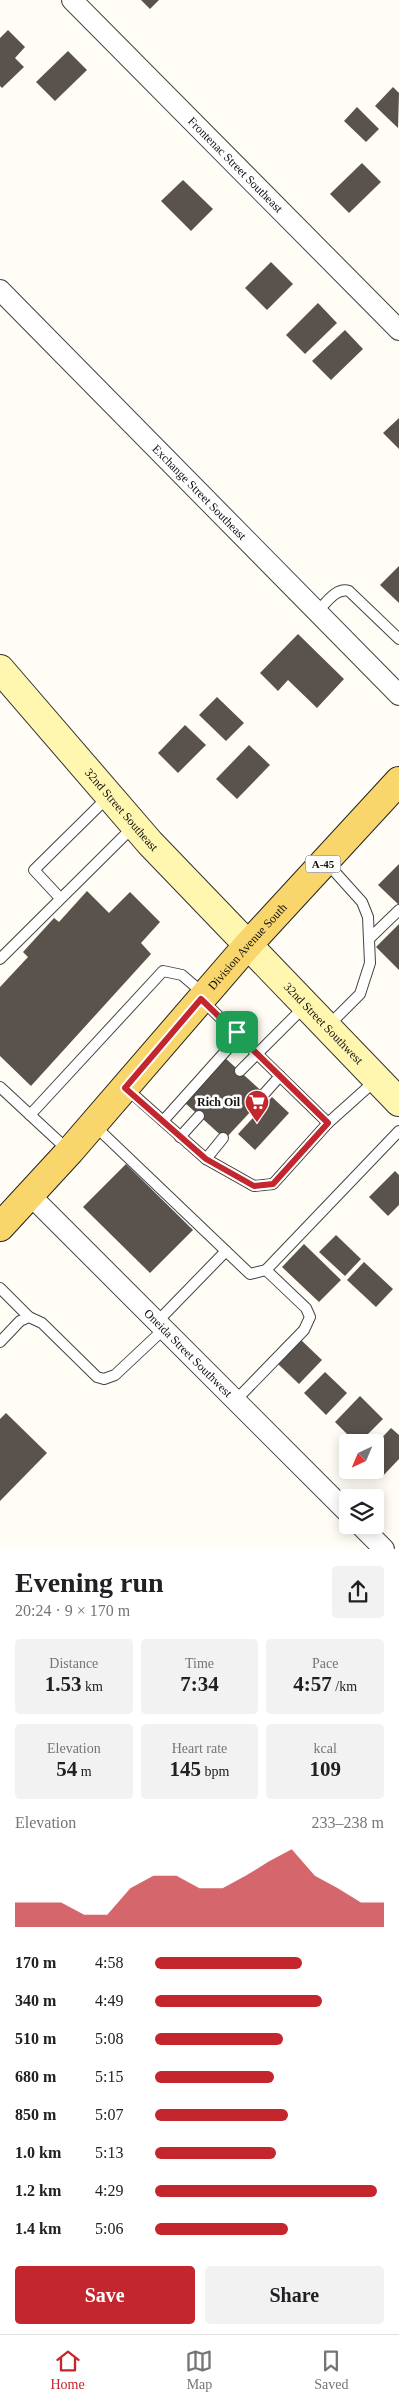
<!DOCTYPE html>
<meta charset="utf-8">
<style>
body{margin:0;font-family:Georgia,serif;background:#f2f2f2;color:#202124;height:100vh;display:flex;flex-direction:column;font-size:19px;white-space:nowrap}
*{box-sizing:border-box;margin:0}
p{font-size:16px;color:#757577}
.icon{flex:none;width:28px;height:28px;fill:none;stroke:currentColor;stroke-width:2;stroke-linecap:round;stroke-linejoin:round}
.map{position:relative;height:1549px;overflow:hidden}
.panel{display:flex;flex-direction:column;background:#fff;flex:1}
.panel>*{flex:none}
.needle{width:32px;rotate:224deg}
.buttons{position:absolute;left:339px;top:1434px;display:grid;gap:10px}
.buttons a{display:grid;place-items:center;width:45px;height:45px;border-radius:5px;background:#fff;box-shadow:0 2px 12px #0003;font-size:25px}
.pin{position:absolute;display:grid;place-items:center;width:42px;height:42px;color:#fff;margin:-21px;border-radius:10px;box-shadow:0 2px 8px #0006}
.round{display:grid;place-items:center;flex:none;width:52px;height:52px;border-radius:5px;background:#f2f2f2}
.summary{display:flex;align-items:center;justify-content:space-between;height:85px;padding:0 15px}
h1{font-size:28px;font-weight:700;line-height:38px}
.metrics{display:grid;grid-template-columns:repeat(3,1fr);gap:8px;height:85px;padding:5px 15px}
.metrics div{display:grid;align-content:center;border-radius:5px;background:#f2f2f2;text-align:center}
.metrics b{font-size:21px;font-weight:700}
.metrics small{font-size:14px;font-weight:400}
.metrics p{font-size:14px}
.chart{height:140px;padding:10px 15px}
.chart p{display:flex;justify-content:space-between}
.chart svg{width:100%;height:90px;margin-top:5px;fill:#c4262e;opacity:.7}
.cta{display:flex;gap:10px;margin-top:auto;padding:10px 15px}
.cta a{flex:1;height:58px;border-radius:5px;background:#c4262e;color:#fff;font-size:20px;font-weight:700;line-height:58px;text-align:center}
.cta a+a{background:#f2f2f2;color:#202124}
ul{padding:0 15px;list-style:none;font-size:16px}
li{display:grid;grid-template-columns:80px 60px 1fr;align-items:center;height:38px}
li i{height:12px;border-radius:6px;background:#c4262e}
.menu{display:flex;justify-content:space-around;align-items:center;height:70px;border-top:1px solid #e0e0e0;background:#fff;font-size:14px;color:#757577}
.menu a{display:grid;justify-items:center;gap:2px}
.menu .active{color:#c4262e}
.map>svg:first-child{display:block}
.building{fill:#5a524d}
.lines{fill:none;stroke-linecap:round;stroke-linejoin:round}
.lane-casing{stroke:#444;stroke-width:12}
.street-casing{stroke:#444;stroke-width:22}
.secondary-casing{stroke:#333;stroke-width:30}
.primary-casing{stroke:#222;stroke-width:30}
.lane{stroke:#fff;stroke-width:10}
.street{stroke:#fff;stroke-width:20}
.secondary{stroke:#fff6b0;stroke-width:28}
.primary{stroke:#f9d66b;stroke-width:28}
.route-casing{stroke:#fff;stroke-width:10}
.route{stroke:#c4262e;stroke-width:6}
.labels{text-anchor:middle;stroke-width:5;stroke-linejoin:round;paint-order:stroke}
.shield{fill:#fff;stroke:#585858;stroke-width:1}
.shield-label{font-size:11px;font-weight:bold;fill:#111}
.street-label{font-size:12px;fill:#111;stroke:#fff}
.poi-label{font-size:12px;font-weight:bold;fill:#111;stroke:#fff;text-anchor:end}
</style>
<div class="map">
<svg width="399" height="1549" viewBox="0 0 399 1549">
<rect width="100%" height="100%" fill="#fffdf5"/>
<!-- building -->
<g class="building">
<path d="M141 0H159L150 9Z"/>
<path d="M8 30 25 47 15 58 24 67 2 88 0 86V38Z"/>
<path d="M68 51 87 70 55 101 36 82Z"/>
<path d="M393 87 399 93 398 128 375 106Z"/>
<path d="M357 107 379 129 366 142 344 121Z"/>
<path d="M362 163 381 182 349 213 330 194Z"/>
<path d="M183 180 213 209 191 231 161 201Z"/>
<path d="M271 262 293 284 267 310 245 288Z"/>
<path d="M318 303 337 323 305 354 286 335Z"/>
<path d="M345 330 363 349 331 380 312 361Z"/>
<path d="M399 418V449L383 433Z"/>
<path d="M399 566V603L380 585Z"/>
<path d="M298 634 344 679 317 708 288 680 278 691 260 673Z"/>
<path d="M217 697 244 723 226 741 199 715Z"/>
<path d="M185 725 206 745 178 773 158 753Z"/>
<path d="M249 745 270 765 237 799 216 779Z"/>
<path d="M399 864V905L378 885Z"/>
<path d="M87 891 109 913 130 892 160 922 141 943 151 954 31 1086 0 1056V987L28 957 23 952 54 918 59 922Z"/>
<path d="M399 924V970L376 947Z"/>
<path d="M224 1057 266 1095 225 1139 184 1102Z"/>
<path d="M272 1097 289 1113 255 1150 238 1134Z"/>
<path d="M126 1164 193 1230 150 1273 83 1207Z"/>
<path d="M395 1171 399 1175V1205L388 1216 369 1197Z"/>
<path d="M336 1235 361 1259 345 1276 319 1252Z"/>
<path d="M304 1244 341 1280 319 1302 282 1267Z"/>
<path d="M364 1262 393 1289 376 1307 347 1280Z"/>
<path d="M301 1340 322 1360 299 1384 278 1364Z"/>
<path d="M325 1372 347 1393 326 1415 304 1393Z"/>
<path d="M360 1396 383 1419 360 1442H355L335 1422Z"/>
<path d="M6 1413 47 1453 0 1501V1419Z"/>
<path d="M391 1428 399 1435V1459L380 1479 371 1470H375V1445Z"/>
</g>
<g class="lines">
<defs>
<g id="lane">
<path d="M317 612C326 603 336 587 349 591L399 639"/>
<path d="M326 862 362 902 368 917 370 963 360 994 327 1027"/>
<path d="M60 898 34 870 108 797"/>
<path d="M370 938 399 910"/>
<path d="M0 959 134 826"/>
<path d="M202 1000 328 1123 376 1080"/>
<path d="M240 1071 304 1007"/>
<path d="M0 1087 69 1151"/>
<path d="M126 1088 163 1121 240 1035"/>
<path d="M264 1094 280 1076"/>
<path d="M30 1115 163 971 182 975 204 994"/>
<path d="M163 1121 206 1159 223 1138"/>
<path d="M94 1125 250 1274 266 1270 399 1131"/>
<path d="M180 1137 199 1116"/>
<path d="M206 1159 254 1186 273 1184 328 1123"/>
<path d="M0 1288 29 1317"/>
<path d="M157 1322 226 1251"/>
<path d="M0 1342 20 1321 29 1317 42 1323 97 1377 104 1379 115 1375 164 1329"/>
<path d="M236 1400 304 1330 310 1317 306 1308 266 1270"/>
</g>
<g id="street">
<path id="s1" d="M72 0 399 330"/>
<path id="s2" d="M0 290 399 695"/>
<path id="s3" d="M29 1194 348 1513"/>
<path d="M360 1525 384 1549"/>
</g>
<g id="secondary">
<path id="s4" d="M0 669 150 843 399 1102"/>
</g>
<g id="primary">
<path id="s5" d="M0 1227 70 1151 247 946 399 781"/>
</g>
</defs>
<!-- lane casing -->
<use href="#lane" class="lane-casing"/>
<!-- street casing -->
<use href="#street" class="street-casing"/>
<!-- secondary casing -->
<use href="#secondary" class="secondary-casing"/>
<!-- primary casing -->
<use href="#primary" class="primary-casing"/>
<!-- lane -->
<use href="#lane" class="lane"/>
<!-- street -->
<use href="#street" class="street"/>
<!-- secondary -->
<use href="#secondary" class="secondary"/>
<!-- primary -->
<use href="#primary" class="primary"/>
</g>
<g class="lines">
<defs>
<path id="route" d="M201 999 328 1123 273 1184 254 1186 206 1159 125 1088Z"/>
</defs>
<!-- route casing -->
<use href="#route" class="route-casing"/>
<!-- route -->
<use href="#route" class="route"/>
</g>
<!-- icons -->
<defs>
<symbol id="supermarket-pin" viewBox="-11 -11 22 30"><path d="M0 17L-7.5 6A9.5 9.5 0 1 1 7.5 6Z" fill="#c4262e" stroke="#fff"/><path d="M-6-5.5h2.5l.6 2H6L4.5 2H-2.5L-4.4-4H-6ZM-1.5 3.2a1.3 1.3 0 1 0 .1 0ZM3 3.2a1.3 1.3 0 1 0 .1 0Z" fill="#fff"/></symbol>
</defs>
<g fill-rule="evenodd">
<use href="#supermarket-pin" x="243" y="1088" width="28" height="38"/>
</g>
<g class="labels">
<!-- shield labels -->
<rect class="shield" x="305.5" y="855.5" width="35" height="17" rx="4"/>
<g class="shield-label">
<text x="323" y="868">A-45</text>
</g>
<!-- street labels -->
<g class="street-label">
<text dy="4" stroke="none"><textPath href="#s1" startOffset="232">Frontenac Street Southeast</textPath></text>
<text dy="4" stroke="none"><textPath href="#s2" startOffset="284">Exchange Street Southeast</textPath></text>
<text dy="4" stroke="none"><textPath href="#s4" startOffset="186">32nd Street Southeast</textPath></text>
<text dy="4" stroke="none"><textPath href="#s5" startOffset="374">Division Avenue South</textPath></text>
<text dy="4" stroke="none"><textPath href="#s4" startOffset="480">32nd Street Southwest</textPath></text>
<text dy="4" stroke="none"><textPath href="#s3" startOffset="225">Oneida Street Southwest</textPath></text>
</g>
<!-- poi labels -->
<g class="poi-label">
<text x="240" y="1106">Rich Oil</text>
</g>
</g>
</svg>
<div class="buttons">
<a><svg class="needle" viewBox="-14 -14 28 28"><path d="M0-13l5 13h-10z" fill="#e53935"/><path d="M0 13l5-13h-10z" fill="#757577"/></svg></a>
<a><svg class="icon" aria-label="layers" viewBox="0 0 24 24"><path d="M12 4l9 5-9 5-9-5zM3 14l9 5 9-5"/></svg></a>
</div>
<div class="pin" style="left:237px;top:1032px;background:#1e9e55"><svg class="icon" aria-label="arrive" viewBox="0 0 24 24"><path d="M6 21V4h12l-3 4 3 4H6"/></svg></div>
</div>
<section class="panel">
<div class="summary"><div><h1>Evening run</h1><p>20:24 · 9 × 170 m</p></div><a class="round"><svg class="icon" aria-label="share" viewBox="0 0 24 24"><path d="M12 15V3M7 8l5-5 5 5M5 13v7h14v-7"/></svg></a></div>
<div class="metrics">
<div><p>Distance</p><b>1.53<small> km</small></b></div>
<div><p>Time</p><b>7:34</b></div>
<div><p>Pace</p><b>4:57<small> /km</small></b></div>
</div>
<div class="metrics">
<div><p>Elevation</p><b>54<small> m</small></b></div>
<div><p>Heart rate</p><b>145<small> bpm</small></b></div>
<div><p>kcal</p><b>109</b></div>
</div>
<div class="chart"><p><span>Elevation</span>233–238 m</p>
<svg viewBox="0 0 160 44" preserveAspectRatio="none"><path d="M0 44V32L10 32L20 32L30 38L40 38L50 25L60 19L70 19L80 25L90 25L100 19L110 12L120 6L130 19L140 25L150 32L160 32V44z"/></svg>
</div>
<ul>
<li><b>170 m</b>4:58<i style="width:64%"></i></li>
<li><b>340 m</b>4:49<i style="width:73%"></i></li>
<li><b>510 m</b>5:08<i style="width:56%"></i></li>
<li><b>680 m</b>5:15<i style="width:52%"></i></li>
<li><b>850 m</b>5:07<i style="width:58%"></i></li>
<li><b>1.0 km</b>5:13<i style="width:53%"></i></li>
<li><b>1.2 km</b>4:29<i style="width:97%"></i></li>
<li><b>1.4 km</b>5:06<i style="width:58%"></i></li>
</ul>
<div class="cta"><a>Save</a><a>Share</a></div>
</section>
<nav class="menu">
<a class="active"><svg class="icon" aria-label="home" viewBox="0 0 24 24"><path d="M3 11l9-7 9 7M6 9v11h12V9"/></svg>Home</a>
<a><svg class="icon" aria-label="map" viewBox="0 0 24 24"><path d="M3 6l6-2 6 2 6-2v14l-6 2-6-2-6 2zM9 4v14M15 6v14"/></svg>Map</a>
<a><svg class="icon" aria-label="saved" viewBox="0 0 24 24"><path d="M7 4h10v16l-5-4-5 4z"/></svg>Saved</a>
</nav>
